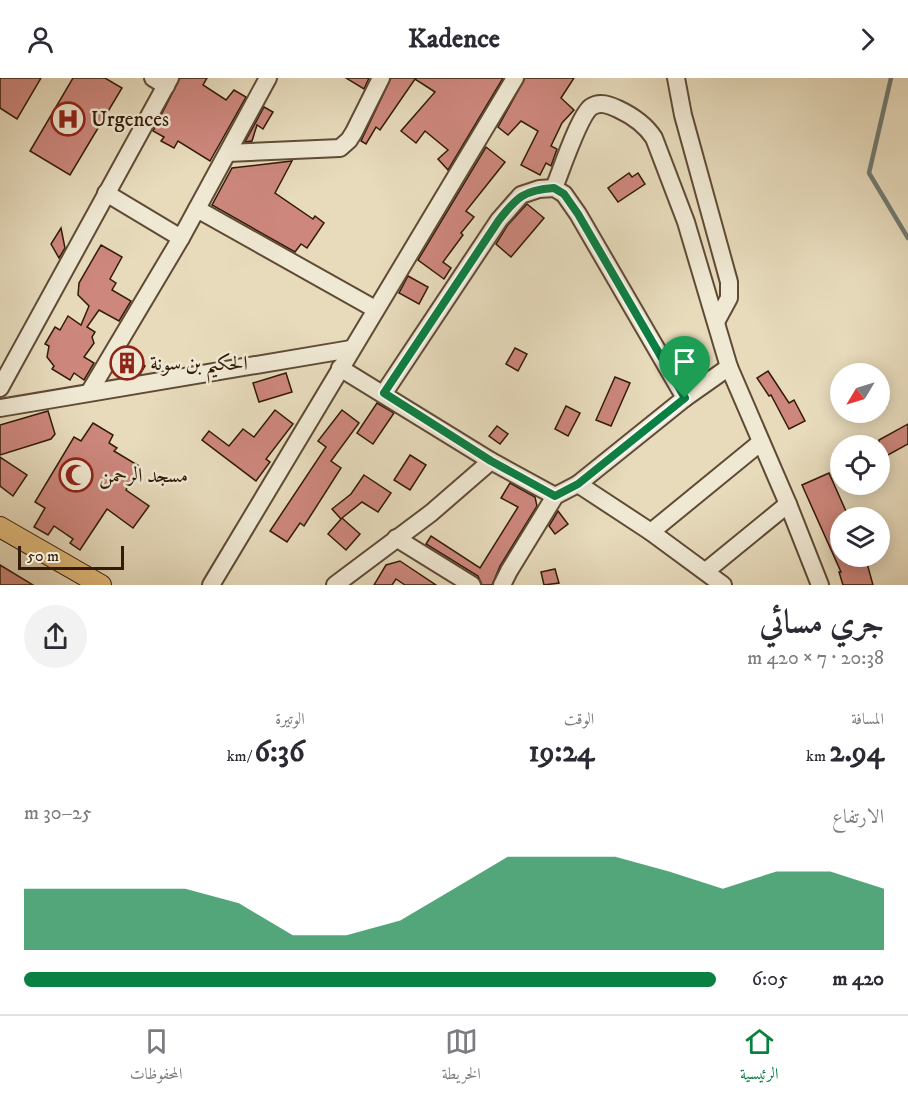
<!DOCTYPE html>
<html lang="ar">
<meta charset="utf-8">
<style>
body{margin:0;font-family:"IM FELL DW Pica",Amiri,serif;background:#f2f2f3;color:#2b2b33;direction:rtl;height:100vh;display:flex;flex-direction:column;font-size:22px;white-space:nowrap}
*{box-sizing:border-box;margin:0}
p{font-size:20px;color:#7c7c81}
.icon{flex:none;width:33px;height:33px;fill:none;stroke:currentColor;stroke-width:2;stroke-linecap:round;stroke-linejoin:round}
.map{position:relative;height:507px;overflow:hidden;direction:ltr}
.side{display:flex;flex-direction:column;background:#fff;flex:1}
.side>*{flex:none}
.needle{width:39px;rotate:232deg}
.fabs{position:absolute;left:830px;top:285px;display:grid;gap:12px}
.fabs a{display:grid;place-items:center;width:60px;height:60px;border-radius:50%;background:#fff;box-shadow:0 3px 15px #0003;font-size:30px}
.scale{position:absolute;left:18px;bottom:15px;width:106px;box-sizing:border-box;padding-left:6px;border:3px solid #321b08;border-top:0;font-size:16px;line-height:21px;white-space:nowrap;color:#321b08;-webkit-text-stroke:4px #efe8d3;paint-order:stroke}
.pin{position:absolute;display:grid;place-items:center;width:51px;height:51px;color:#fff;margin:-62px -26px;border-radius:50% 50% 50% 0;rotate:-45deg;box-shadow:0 0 6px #0007}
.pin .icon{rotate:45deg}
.round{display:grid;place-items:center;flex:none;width:63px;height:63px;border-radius:32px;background:#f2f2f3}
.overview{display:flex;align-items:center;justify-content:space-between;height:102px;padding:0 24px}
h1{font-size:33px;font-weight:700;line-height:45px}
.figures{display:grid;grid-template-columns:repeat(3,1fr);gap:9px;height:102px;padding:6px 24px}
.figures div{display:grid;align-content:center}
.figures b{font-size:30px;font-weight:700}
.figures small{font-size:16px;font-weight:400}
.figures p{font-size:16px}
.chart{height:168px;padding:12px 24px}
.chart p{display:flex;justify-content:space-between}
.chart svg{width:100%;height:108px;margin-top:6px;fill:#0b8043;opacity:.7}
ul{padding:0 24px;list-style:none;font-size:20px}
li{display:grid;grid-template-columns:96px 72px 1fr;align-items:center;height:45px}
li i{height:15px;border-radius:8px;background:#0b8043}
header{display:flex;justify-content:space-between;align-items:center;height:78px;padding:0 24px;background:#fff;font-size:27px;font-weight:700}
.tabs{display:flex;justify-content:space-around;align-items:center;height:84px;border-top:2px solid #e1e1e2;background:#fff;font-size:16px;color:#7c7c81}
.tabs a{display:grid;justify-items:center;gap:3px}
.tabs .on{color:#0b8043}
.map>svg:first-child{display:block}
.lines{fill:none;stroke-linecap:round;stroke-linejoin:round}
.stream{stroke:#707a72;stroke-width:4.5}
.building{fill:#cd877d;stroke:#321b08;stroke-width:1.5}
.minor-casing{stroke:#5f4b35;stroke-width:20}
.major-casing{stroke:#321b08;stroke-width:22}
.minor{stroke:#efe8d3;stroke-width:16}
.major{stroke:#e4be7e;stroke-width:20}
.route-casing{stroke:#fff;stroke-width:12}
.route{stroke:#0b8043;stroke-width:8}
.labels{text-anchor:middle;stroke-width:5;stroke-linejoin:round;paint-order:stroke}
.poi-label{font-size:21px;fill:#321b08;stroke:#efe8d3;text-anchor:start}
</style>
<header><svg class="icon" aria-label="forward" viewBox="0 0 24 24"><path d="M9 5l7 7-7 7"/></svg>Kadence<svg class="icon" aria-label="person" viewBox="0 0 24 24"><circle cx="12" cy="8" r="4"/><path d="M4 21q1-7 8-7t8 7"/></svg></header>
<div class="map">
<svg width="908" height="507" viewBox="0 0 908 507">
<rect width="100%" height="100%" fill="#e7dbbc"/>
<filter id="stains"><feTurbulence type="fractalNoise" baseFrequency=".00333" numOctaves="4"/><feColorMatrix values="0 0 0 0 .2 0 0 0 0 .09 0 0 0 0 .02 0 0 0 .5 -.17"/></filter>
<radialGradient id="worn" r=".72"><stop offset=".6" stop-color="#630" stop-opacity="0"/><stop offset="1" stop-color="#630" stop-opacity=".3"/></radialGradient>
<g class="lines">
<!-- stream -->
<path class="stream" d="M891 0 869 95 908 160"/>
</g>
<!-- building -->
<g class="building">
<path d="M0 0H41L17 41 0 30Z"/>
<path d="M73 0H105L122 10 70 97 30 73Z"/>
<path d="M180 0H207L203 7 226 22 234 12 246 19 210 83 178 63 174 70 161 63 164 59 153 53Z"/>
<path d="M346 0H369L364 11Z"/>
<path d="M391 0H503L448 92 438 81 448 72 425 53 416 65 401 53 435 14 415 1 380 52 376 49 366 66 361 63Z"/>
<path d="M525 0H574L561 20 574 32 562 45 551 68 557 71 551 88 546 85 540 97 521 87 538 53 521 43 508 57 498 49Z"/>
<path d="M264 29 273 34 263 51 257 47 252 63 245 64Z"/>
<path d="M486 69 505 84 466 133 474 139 461 155 463 157 443 184 451 190 444 201 418 182Z"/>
<path d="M292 83 275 115 313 141 315 138 324 145 307 170 301 166 295 174 212 127 232 90Z"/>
<path d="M629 95 632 99 638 95 645 106 618 124 608 110Z"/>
<path d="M527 126 544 140 511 179 496 166 507 148Z"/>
<path d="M61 150 65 170 59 180 51 166Z"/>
<path d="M101 167 122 179 110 201 116 205 112 212 131 223 119 243 99 232 87 249 95 254 92 259 94 265 84 279 94 285 84 302 74 295 70 302 52 291 54 288 47 279 49 268 45 266 55 249 60 252 68 238 81 247 89 228 78 217 79 205Z"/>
<path d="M408 198 428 209 419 226 399 215Z"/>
<path d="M515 270 527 276 518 293 506 286Z"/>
<path d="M125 274 145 288 140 296 136 297 118 287Z"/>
<path d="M768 293 789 325 794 322 805 343 789 351 771 317 769 318 757 300Z"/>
<path d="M286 295 292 314 259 324 253 305Z"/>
<path d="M615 299 630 305 611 348 596 342Z"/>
<path d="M377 325 394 335 373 366 357 355Z"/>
<path d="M566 328 580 335 568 358 555 351Z"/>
<path d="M275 332 293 346 266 381 270 384 256 403 202 362 209 353 229 368 243 351 254 359Z"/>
<path d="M342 332 359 345 331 383 341 390 304 448 300 445 287 464 270 453 326 369 318 363Z"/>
<path d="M48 333 55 356 51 361 0 377V347Z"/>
<path d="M93 345 113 357 109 365 117 370 114 373 139 388 126 412 149 428 133 450 107 431 80 472 70 465 73 461 54 448 48 457 34 449 45 430 35 424 74 359 81 363Z"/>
<path d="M908 346V366L879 382V362Z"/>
<path d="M497 348 508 356 500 366 489 358Z"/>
<path d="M410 377 426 387 410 412 394 402Z"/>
<path d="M0 379 27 397 13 418 0 408Z"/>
<path d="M829 395 849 440H840V478H865L873 507H843L839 494H841L802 407Z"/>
<path d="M364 397 391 415 378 434 362 424 342 440 360 456 346 472 328 456 341 441 332 431 351 416Z"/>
<path d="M510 405 535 419 537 428 500 488 492 507H482L478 498 426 466 431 458 480 490 518 429 501 420Z"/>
<path d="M558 433 568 446 555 456 549 448Z"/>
<path d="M400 483 436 507H405L396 501 392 507H374L386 487Z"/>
<path d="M0 487 33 507H0Z"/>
<path d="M555 491 559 505 544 507 541 494Z"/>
</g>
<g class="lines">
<defs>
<g id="minor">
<path d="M153 0 166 8"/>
<path d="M676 0 683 37 729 204V220L716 244"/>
<path d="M228 75 340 70 349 62 354 54 381 0"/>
<path d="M554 110C561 93 579 38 591 29 600 23 609 27 618 31 633 38 645 46 654 60L686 144 729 289"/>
<path d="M106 115 181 160"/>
<path d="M197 131 375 231"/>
<path d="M340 290 491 383 555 418"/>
<path d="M0 310 170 0"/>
<path d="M90 313 181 160 268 0"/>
<path d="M384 315 499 142 521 117 539 111 554 110 564 116 578 136 685 320"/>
<path d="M0 330 351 271"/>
<path d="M578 406 651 454 723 507"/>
<path d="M651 454 761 364"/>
<path d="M396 460 472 507"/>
<path d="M706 493 788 426"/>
<path d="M211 507 515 0"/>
<path d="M335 507 431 435 491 383"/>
<path d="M502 507 509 493 555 418 578 406 685 320 729 289 788 426 820 507"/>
</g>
<path id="major" d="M0 449 101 507"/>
</defs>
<!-- minor casing -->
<use href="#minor" class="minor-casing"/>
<!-- major casing -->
<use href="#major" class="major-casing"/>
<!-- minor -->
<use href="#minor" class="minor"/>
<!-- major -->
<use href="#major" class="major"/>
</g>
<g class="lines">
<defs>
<path id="route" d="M554 110 564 116 578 136 685 320 578 406 555 418 491 383 384 315 499 142C517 119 524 112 554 110Z"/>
</defs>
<!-- route casing -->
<use href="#route" class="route-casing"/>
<!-- route -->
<use href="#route" class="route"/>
</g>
<!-- icons -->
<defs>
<symbol id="hospital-ring" viewBox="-11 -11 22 22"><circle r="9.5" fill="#efe8d3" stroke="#8f2418" stroke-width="1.5"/><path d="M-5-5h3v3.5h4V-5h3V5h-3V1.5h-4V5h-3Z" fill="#8f2418"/></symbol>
<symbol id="building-ring" viewBox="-11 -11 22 22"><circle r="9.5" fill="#efe8d3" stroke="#8f2418" stroke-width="1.5"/><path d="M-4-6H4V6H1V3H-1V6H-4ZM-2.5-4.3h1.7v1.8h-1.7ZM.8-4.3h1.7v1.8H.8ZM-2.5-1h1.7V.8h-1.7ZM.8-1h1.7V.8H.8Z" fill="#8f2418"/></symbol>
<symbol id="mosque-ring" viewBox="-11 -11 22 22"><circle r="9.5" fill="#efe8d3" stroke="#8f2418" stroke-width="1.5"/><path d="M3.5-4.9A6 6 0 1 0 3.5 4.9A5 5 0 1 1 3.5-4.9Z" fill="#8f2418"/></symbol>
</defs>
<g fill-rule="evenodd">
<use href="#hospital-ring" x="49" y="22" width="38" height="38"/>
<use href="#building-ring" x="108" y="266" width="38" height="38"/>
<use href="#mosque-ring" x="57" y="378" width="38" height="38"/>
</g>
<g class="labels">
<!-- poi labels -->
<g class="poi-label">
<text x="91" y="48">Urgences</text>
<text x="150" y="292">الحكيم بن سونة</text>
<text x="99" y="404">مسجد الرحمن</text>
</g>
</g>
<rect width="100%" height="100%" filter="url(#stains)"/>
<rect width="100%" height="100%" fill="url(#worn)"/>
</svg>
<div class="fabs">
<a><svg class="needle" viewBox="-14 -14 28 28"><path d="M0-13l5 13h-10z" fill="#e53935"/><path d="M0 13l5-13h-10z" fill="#7c7c81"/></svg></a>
<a><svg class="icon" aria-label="locate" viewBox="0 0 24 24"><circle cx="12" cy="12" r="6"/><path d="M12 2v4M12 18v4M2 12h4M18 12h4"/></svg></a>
<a><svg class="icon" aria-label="layers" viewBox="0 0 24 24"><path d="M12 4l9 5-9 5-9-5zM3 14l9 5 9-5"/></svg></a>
</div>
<div class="scale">50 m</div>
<div class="pin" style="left:685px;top:320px;background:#1e9e55"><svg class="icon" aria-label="arrive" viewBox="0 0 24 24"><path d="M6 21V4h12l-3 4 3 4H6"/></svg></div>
</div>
<section class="side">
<div class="overview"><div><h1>جري مسائي</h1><p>20:38 · 7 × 420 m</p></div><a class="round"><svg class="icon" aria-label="share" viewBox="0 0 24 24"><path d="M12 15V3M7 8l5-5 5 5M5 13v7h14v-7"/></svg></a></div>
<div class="figures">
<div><p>المسافة</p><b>2.94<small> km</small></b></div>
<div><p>الوقت</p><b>19:24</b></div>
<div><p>الوتيرة</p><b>6:36<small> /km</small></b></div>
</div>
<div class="chart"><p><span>الارتفاع</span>25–30 m</p>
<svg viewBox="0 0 160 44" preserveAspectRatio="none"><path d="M0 44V19L10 19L20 19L30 19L40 25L50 38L60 38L70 32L80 19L90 6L100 6L110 6L120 12L130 19L140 12L150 12L160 19V44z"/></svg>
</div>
<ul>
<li><b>420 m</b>6:05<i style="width:100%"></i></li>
</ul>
</section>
<nav class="tabs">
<a class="on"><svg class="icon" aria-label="home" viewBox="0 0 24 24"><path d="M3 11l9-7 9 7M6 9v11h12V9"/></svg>الرئيسية</a>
<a><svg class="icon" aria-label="map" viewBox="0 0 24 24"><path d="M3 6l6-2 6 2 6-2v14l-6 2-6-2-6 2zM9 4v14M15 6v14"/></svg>الخريطة</a>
<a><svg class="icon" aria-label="saved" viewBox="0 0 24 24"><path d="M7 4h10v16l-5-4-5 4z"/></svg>المحفوظات</a>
</nav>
